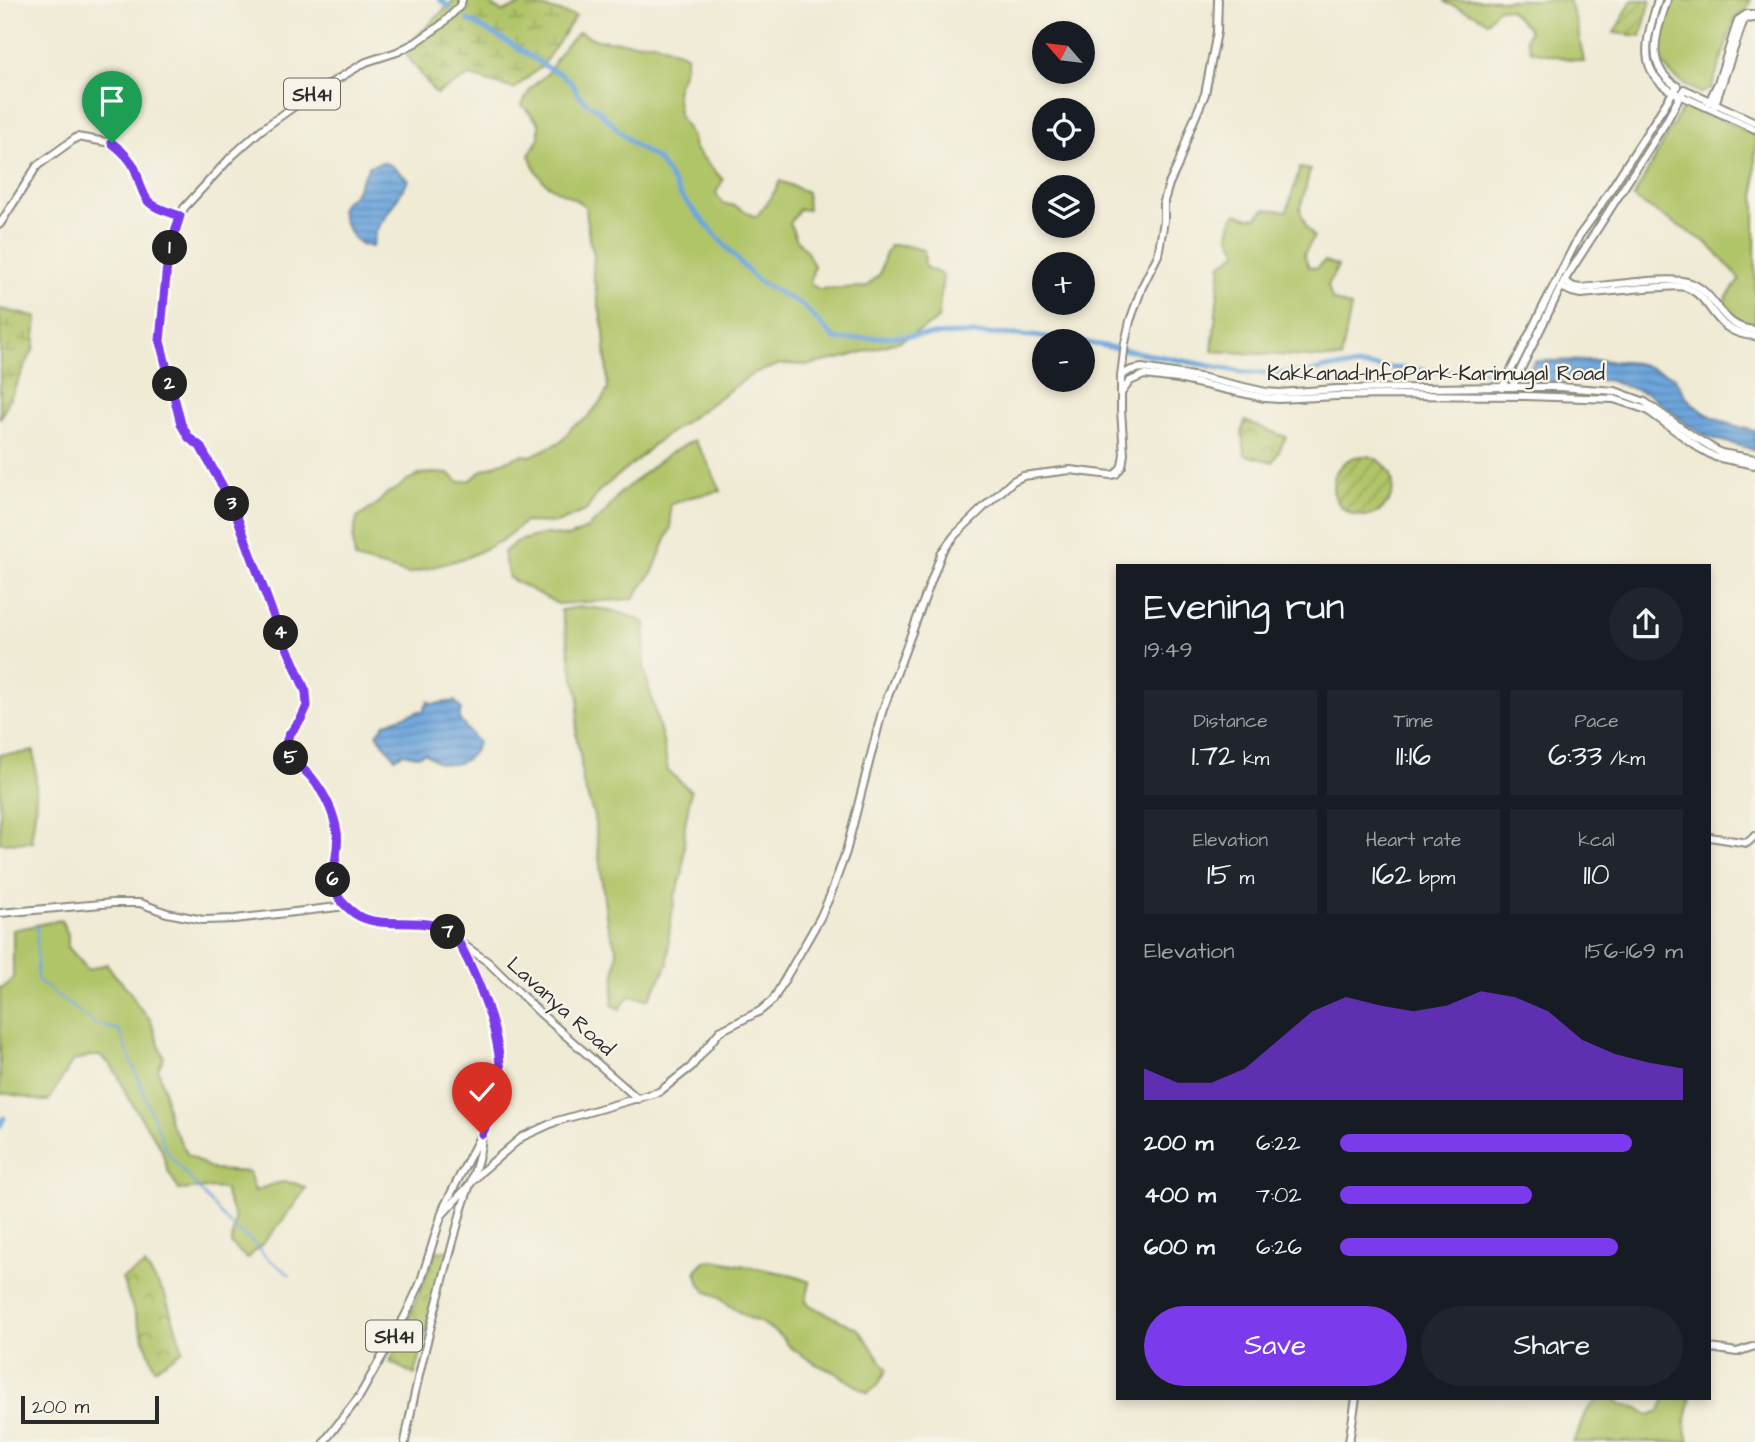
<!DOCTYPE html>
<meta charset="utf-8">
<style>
body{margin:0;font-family:"Architects Daughter",sans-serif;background:#20242c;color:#f1f3f6;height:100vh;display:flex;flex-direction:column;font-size:26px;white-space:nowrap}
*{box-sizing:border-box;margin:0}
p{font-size:23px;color:#9ea1a6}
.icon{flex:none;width:38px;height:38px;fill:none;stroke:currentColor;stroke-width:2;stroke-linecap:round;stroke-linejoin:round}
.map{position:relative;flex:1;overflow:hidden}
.side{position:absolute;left:1116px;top:564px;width:595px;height:836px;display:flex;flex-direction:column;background:#171b24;border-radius:0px;box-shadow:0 4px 10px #0003}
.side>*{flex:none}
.needle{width:46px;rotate:298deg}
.buttons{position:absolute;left:1032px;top:21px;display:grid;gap:14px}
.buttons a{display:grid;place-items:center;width:63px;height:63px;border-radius:50%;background:#171b24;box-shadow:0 4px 10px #0003;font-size:35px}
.scale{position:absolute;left:21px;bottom:18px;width:138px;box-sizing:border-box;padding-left:7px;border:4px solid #2b2b2b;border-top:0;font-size:19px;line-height:24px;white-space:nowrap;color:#2b2b2b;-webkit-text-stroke:5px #f7f3e8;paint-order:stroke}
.pin{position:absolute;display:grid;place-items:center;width:60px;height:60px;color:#fff;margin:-72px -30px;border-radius:50% 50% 50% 0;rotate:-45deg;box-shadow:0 0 7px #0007}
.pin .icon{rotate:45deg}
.km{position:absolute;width:35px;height:35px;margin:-18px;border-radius:50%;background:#222;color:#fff;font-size:19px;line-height:35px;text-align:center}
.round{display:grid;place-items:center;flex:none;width:74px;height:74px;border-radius:37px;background:#20242c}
.overview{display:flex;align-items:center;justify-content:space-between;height:119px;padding:0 28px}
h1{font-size:38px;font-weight:600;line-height:52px}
.stats{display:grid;grid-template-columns:repeat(3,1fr);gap:10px;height:119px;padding:7px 28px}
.stats div{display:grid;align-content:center;border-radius:0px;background:#20242c;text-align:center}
.stats b{font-size:30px;font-weight:600}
.stats small{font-size:19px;font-weight:400}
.stats p{font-size:19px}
.chart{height:196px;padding:14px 28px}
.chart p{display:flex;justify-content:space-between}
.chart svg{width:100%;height:126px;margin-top:7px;fill:#7c3aed;opacity:.7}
.button{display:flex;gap:14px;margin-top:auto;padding:14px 28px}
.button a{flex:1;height:80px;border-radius:42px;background:#7c3aed;color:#fff;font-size:28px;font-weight:600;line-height:80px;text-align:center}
.button a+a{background:#20242c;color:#f1f3f6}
ul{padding:0 28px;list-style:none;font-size:23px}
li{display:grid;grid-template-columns:112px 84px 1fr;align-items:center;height:52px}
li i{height:18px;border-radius:9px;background:#7c3aed}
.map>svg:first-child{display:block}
.grass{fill:#b0c467;stroke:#6e7849;stroke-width:2}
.wetland{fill:url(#wetland-marsh);stroke:#6e7849;stroke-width:2}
.park{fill:url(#park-crowns);stroke:#6e7849;stroke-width:2}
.garden{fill:url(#garden-furrows);stroke:#6e7849;stroke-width:2}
.water{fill:url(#water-rules);stroke:#4c6884;stroke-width:2}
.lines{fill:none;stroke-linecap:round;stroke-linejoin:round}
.stream{stroke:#6da6dc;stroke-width:2}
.canal{stroke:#6da6dc;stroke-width:5}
.secondary-casing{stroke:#8e8b80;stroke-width:10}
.primary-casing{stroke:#8e8b80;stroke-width:10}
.secondary{stroke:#fff;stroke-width:6}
.primary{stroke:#fff;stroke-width:6}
.route-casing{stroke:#fff;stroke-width:14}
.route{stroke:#7c3aed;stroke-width:9}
.labels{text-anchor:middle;stroke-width:5;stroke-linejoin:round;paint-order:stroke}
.shield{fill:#f7f3e8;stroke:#686764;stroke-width:2}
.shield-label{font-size:19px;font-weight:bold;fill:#2b2b2b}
.street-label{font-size:21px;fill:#2b2b2b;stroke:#f7f3e8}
</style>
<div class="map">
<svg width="1755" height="1442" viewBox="0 0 1755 1442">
<defs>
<pattern id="wetland-marsh" width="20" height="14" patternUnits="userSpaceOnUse" patternTransform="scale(1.75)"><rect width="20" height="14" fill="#b0c467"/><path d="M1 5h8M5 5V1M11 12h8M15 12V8" fill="none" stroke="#8f9f55"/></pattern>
<pattern id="park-crowns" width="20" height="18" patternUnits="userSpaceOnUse" patternTransform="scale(1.75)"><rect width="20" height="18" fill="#b0c467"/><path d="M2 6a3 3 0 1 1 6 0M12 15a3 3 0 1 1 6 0" fill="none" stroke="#8f9f55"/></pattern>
<pattern id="garden-furrows" width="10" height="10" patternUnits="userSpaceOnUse" patternTransform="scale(1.75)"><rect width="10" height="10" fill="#b0c467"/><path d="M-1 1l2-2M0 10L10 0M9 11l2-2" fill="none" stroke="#8f9f55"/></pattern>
<pattern id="water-rules" width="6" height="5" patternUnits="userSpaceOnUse" patternTransform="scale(1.75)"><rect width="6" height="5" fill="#6da6dc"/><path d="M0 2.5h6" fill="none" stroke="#5a87b3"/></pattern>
</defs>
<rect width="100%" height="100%" fill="#f7f3e8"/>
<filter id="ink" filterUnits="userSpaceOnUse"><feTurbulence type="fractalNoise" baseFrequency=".0143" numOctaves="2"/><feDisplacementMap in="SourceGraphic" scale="14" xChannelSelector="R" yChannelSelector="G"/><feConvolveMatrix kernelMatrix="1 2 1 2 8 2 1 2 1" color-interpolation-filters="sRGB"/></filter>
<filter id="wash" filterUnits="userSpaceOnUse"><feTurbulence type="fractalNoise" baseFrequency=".00686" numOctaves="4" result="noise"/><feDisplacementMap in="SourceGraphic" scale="28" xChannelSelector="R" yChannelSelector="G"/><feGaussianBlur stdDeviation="1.57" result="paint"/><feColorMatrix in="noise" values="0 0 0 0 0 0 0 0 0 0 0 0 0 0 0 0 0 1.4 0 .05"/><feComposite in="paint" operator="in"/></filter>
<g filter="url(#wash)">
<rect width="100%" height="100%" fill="#f0ebd5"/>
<!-- grass -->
<g class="grass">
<path d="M1444 0H1569L1577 25 1584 62 1531 51 1526 38 1529 32V29L1509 9 1498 8 1487 22 1473 13 1446 3Z"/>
<path d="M1669 0H1750L1748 7 1735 19 1711 89 1700 93C1647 64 1655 53 1669 0Z"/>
<path d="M579 32 597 40 636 43 654 42 687 55 683 73 676 91 679 115 692 137 694 148 723 180 716 193 722 203 735 206 756 217 771 198 780 181 807 192 808 210 799 209 790 224 796 238 807 252 814 266 810 284 819 289 866 287 880 274 884 258 890 245H903L924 250 925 267 943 275 938 319 930 325 900 341 843 358 808 365 781 364 754 373 654 444 635 462 599 491 587 510 557 523 525 522 501 541 468 557 409 574 355 559 353 539 357 518 377 504 387 493 398 488 407 480 421 474 432 473 450 474 458 482 471 480 481 471 497 464 522 455 531 456 562 441 572 427 588 417 602 400 608 389 604 332 593 275 594 254 589 239 586 207C574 197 559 193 547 184 538 177 533 166 529 155L539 138V123L522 105 531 88 550 71 556 59 567 44Z"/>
<path d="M1685 103 1755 135V324H1741L1721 305 1740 279 1707 243 1633 198Z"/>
<path d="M1300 168 1310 170 1300 210 1307 228 1314 237 1304 254 1309 267 1317 268 1325 261 1338 266 1328 285 1332 300 1351 307 1341 359 1212 351 1221 264 1238 252 1229 235 1232 219 1237 213 1249 218 1257 217 1264 209 1287 211Z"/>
<path d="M694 440 707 461 721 491 691 497 670 505 671 527 653 571 633 599 558 604 509 578 503 553 516 542 532 537 547 534 568 537 585 530 604 514 619 494 667 455Z"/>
<path d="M580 607C605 608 623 611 645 623L644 669 663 741 668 771 691 791 685 825 683 873 675 896 669 934 668 964 649 999 629 996 620 1009 612 1005 617 951 607 923 594 816 582 780 581 760 576 735 579 698 571 665 568 642 561 610Z"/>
<path d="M34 751C37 781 37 810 31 840L33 842 0 843V754H16Z"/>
<path d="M61 920 68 934V947L84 965 87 970 107 964 114 974 129 990 138 1006 150 1019 164 1058 158 1069 164 1089 169 1121 188 1155 214 1170 249 1172 255 1191C275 1183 285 1177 306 1188 289 1213 269 1239 247 1259L231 1244 235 1219 224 1189 206 1188 179 1190 168 1171 161 1148 127 1096 120 1079 110 1064 100 1056H90L73 1061 48 1101C31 1102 17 1092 0 1094V987H4L13 978V930Z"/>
<path d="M713 1260 793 1275 810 1282 806 1301 811 1306 858 1329C869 1341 876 1356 887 1369L878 1385 868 1393 834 1372 816 1364 790 1347 782 1337 762 1323 751 1319 730 1306 721 1298 707 1292 700 1285 696 1270 705 1261Z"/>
<path d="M1599 1398H1614L1621 1404 1638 1408 1649 1415 1660 1411 1665 1398H1691L1685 1424 1689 1442H1573C1579 1434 1580 1425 1584 1415 1588 1408 1593 1404 1599 1398Z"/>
</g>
<!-- wetland -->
<g class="wetland">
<path d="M454 0H490L489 3 502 12 525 3 576 16 542 66 514 89 470 76 436 94 403 50Z"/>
<path d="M0 309 37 317 34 348 0 419Z"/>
</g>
<!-- park -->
<g class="park">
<path d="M1245 421 1286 437 1273 462 1245 455 1242 431Z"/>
<path d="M437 1250 448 1251 415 1375 390 1362Z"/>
<path d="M145 1265 165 1295 183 1350 155 1369 122 1279Z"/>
</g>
<!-- garden -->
<g class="garden">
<path d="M1632 0H1651L1641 36 1614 33Z"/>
<circle cx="1363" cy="486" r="30"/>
</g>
<!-- water -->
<g class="water">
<path d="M383 162 392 166 409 180 376 231 372 247 361 244 352 236 342 218 341 208 344 202 353 196 369 166Z"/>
<path d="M1598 360 1636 363 1674 376C1679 384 1683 394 1689 400 1705 418 1732 426 1755 431V450L1708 437 1689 426 1649 394 1607 380 1523 382 1534 361Z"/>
<path d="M428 701 432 704 455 701 461 709 459 719 478 743C472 760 458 767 440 763 435 761 429 756 425 753L417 756 403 753 395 758 377 734C380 731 382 727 385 724 389 721 419 711 424 710Z"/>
</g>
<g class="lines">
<!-- stream -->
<path class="stream" d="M37 924V980L95 1024 119 1030 167 1152 230 1225 254 1243 266 1257 290 1275"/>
<!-- canal -->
<g class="canal">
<path d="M440 0 450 7"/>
<path d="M468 20 513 45 548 68 561 74 573 84 577 93 586 102 597 109 633 144 657 159 667 173"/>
<path d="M666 171 681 196 746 269 758 281 802 305 836 340C917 335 1000 329 1081 341"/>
<path d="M1083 342 1248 373H1308L1325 368 1362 366 1450 372 1535 370"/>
<path d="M0 1126 4 1118"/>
</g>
</g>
</g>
<g filter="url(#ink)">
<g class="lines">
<defs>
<g id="secondary">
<path d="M1658 0C1648 35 1634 70 1673 92L1755 129"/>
<path d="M1709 102 1718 83 1738 20 1747 14H1755"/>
<path d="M1714 107 1743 22 1745 19 1755 18"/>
<path d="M0 224 37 166 77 137 112 143 121 150 134 166 138 181 148 200 155 205 180 216"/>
<path d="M1564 281 1574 287 1581 288C1605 286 1672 275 1691 283 1719 295 1719 328 1755 330"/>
<path d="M1561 287 1572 292 1581 294C1608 292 1636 288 1663 287 1671 287 1678 285 1685 287 1715 297 1711 334 1755 336"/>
<path d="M1121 376 1131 370 1142 368 1205 378 1266 392 1279 393 1337 389 1512 387H1559L1615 391 1645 402 1696 438 1721 453 1755 459"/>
<path d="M1512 387 1564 281 1666 122 1684 89 1755 122"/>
<path d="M1502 388 1579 236 1593 217 1677 86C1642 65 1658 30 1667 0"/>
<path d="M1122 392 1130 381 1144 375 1178 379 1265 398 1279 399 1337 396 1386 395 1525 396 1614 399 1647 410 1699 448 1715 457 1755 465"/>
<path d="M1710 837 1747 843 1755 836"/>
<path d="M0 913 113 903H140L167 913 203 920 235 919 346 906"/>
<path d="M458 941 488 962 540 1013 638 1099"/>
<path d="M441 1216 481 1172 522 1137 557 1121 659 1092 691 1067 720 1031 760 1011 773 1000 820 918 830 896 846 852 882 712 942 552 955 535 984 507 1013 481 1023 476 1070 470 1111 475 1116 474 1122 466 1124 454 1121 410V376L1125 343 1130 321 1142 287 1158 255 1164 221V201L1169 184 1178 165 1191 127 1205 94 1217 32 1218 0"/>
<path d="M1710 1348 1737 1352 1755 1346"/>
<path d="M405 1442C419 1365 441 1288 461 1212 468 1186 481 1161 482 1134"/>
<path d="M1349 1442 1356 1398"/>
</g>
<path id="primary" d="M324 1442 359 1397 405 1316 420 1284 444 1207 497 1103C499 1095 502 1087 502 1078 499 1041 476 939 437 926 405 915 360 933 339 898 327 879 337 860 338 841 338 832 336 823 333 815 328 802 320 788 311 778 303 768 292 761 286 751V740L289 735 301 719 307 706 306 692 274 617 231 503 200 446 189 438 181 424 177 413 160 341 168 254 180 216 184 208 232 156 261 130 306 98 366 62 397 52 415 43 441 25 459 7 462 0"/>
</defs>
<!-- secondary casing -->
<use href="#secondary" class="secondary-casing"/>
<!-- primary casing -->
<use href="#primary" class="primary-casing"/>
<!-- secondary -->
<use href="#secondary" class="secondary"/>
<!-- primary -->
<use href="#primary" class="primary"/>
</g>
</g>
<g class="lines" filter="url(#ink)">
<defs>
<path id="route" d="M112 143C121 150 131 159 135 169 139 179 141 192 148 201 155 209 170 212 180 216L168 254 160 341 181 424 189 438 200 446 232 503 274 617 306 692 307 706 301 719 289 735 285 745 286 751C293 761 304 769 312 778 324 793 334 813 337 832 341 857 323 883 344 904 348 908 352 912 357 915 387 933 434 909 458 941 478 978 493 1014 499 1055 500 1066 503 1077 501 1088 499 1104 489 1119 482 1134"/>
</defs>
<!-- route casing -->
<use href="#route" class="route-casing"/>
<!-- route -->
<use href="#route" class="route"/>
</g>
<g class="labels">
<!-- shield labels -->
<g class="shield">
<rect x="284" y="78.5" width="56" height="31" rx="5"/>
<rect x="366" y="1320.5" width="56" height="31" rx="5"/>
</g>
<g class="shield-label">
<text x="312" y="101">SH41</text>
<text x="394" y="1343">SH41</text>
</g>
<!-- street labels -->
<g class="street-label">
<text x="1436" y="380">Kakkanad-InfoPark-Karimugal Road</text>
<text transform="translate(561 1006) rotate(42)" y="7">Lavanya Road</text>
</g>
</g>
</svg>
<div class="buttons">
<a><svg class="needle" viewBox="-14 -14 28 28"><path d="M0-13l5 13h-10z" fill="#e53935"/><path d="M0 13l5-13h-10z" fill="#9ea1a6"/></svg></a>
<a><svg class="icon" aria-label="locate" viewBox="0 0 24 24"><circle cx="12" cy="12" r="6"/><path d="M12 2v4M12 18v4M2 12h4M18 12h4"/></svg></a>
<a><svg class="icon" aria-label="layers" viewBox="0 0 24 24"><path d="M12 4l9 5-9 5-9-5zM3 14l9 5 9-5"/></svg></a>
<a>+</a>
<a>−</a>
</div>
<div class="scale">200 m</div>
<div class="pin" style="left:112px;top:143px;background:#1e9e55"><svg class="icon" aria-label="arrive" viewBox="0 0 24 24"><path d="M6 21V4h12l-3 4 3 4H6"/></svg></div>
<div class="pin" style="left:482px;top:1134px;background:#d93025"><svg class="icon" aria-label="check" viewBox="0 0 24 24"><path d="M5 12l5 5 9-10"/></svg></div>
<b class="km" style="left:170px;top:248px">1</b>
<b class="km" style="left:170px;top:384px">2</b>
<b class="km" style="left:232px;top:504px">3</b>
<b class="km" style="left:281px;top:633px">4</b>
<b class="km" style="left:291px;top:758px">5</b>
<b class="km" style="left:333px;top:880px">6</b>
<b class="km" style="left:448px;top:932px">7</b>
<section class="side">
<div class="overview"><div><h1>Evening run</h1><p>19:49</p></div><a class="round"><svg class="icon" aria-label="share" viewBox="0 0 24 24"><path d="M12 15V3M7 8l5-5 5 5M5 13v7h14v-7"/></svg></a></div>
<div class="stats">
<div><p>Distance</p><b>1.72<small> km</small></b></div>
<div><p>Time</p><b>11:16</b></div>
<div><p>Pace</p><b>6:33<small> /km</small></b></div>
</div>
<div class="stats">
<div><p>Elevation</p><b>15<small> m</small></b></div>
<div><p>Heart rate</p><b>162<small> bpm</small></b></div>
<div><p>kcal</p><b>110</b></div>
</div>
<div class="chart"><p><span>Elevation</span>156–169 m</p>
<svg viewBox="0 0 160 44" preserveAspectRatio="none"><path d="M0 44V33L10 38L20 38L30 33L40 23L50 13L60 8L70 11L80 13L90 11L100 6L110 8L120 13L130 23L140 28L150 31L160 33V44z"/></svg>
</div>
<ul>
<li><b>200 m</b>6:22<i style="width:85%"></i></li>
<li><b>400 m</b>7:02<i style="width:56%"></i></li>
<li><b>600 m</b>6:26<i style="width:81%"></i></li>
</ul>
<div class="button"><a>Save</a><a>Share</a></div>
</section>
</div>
